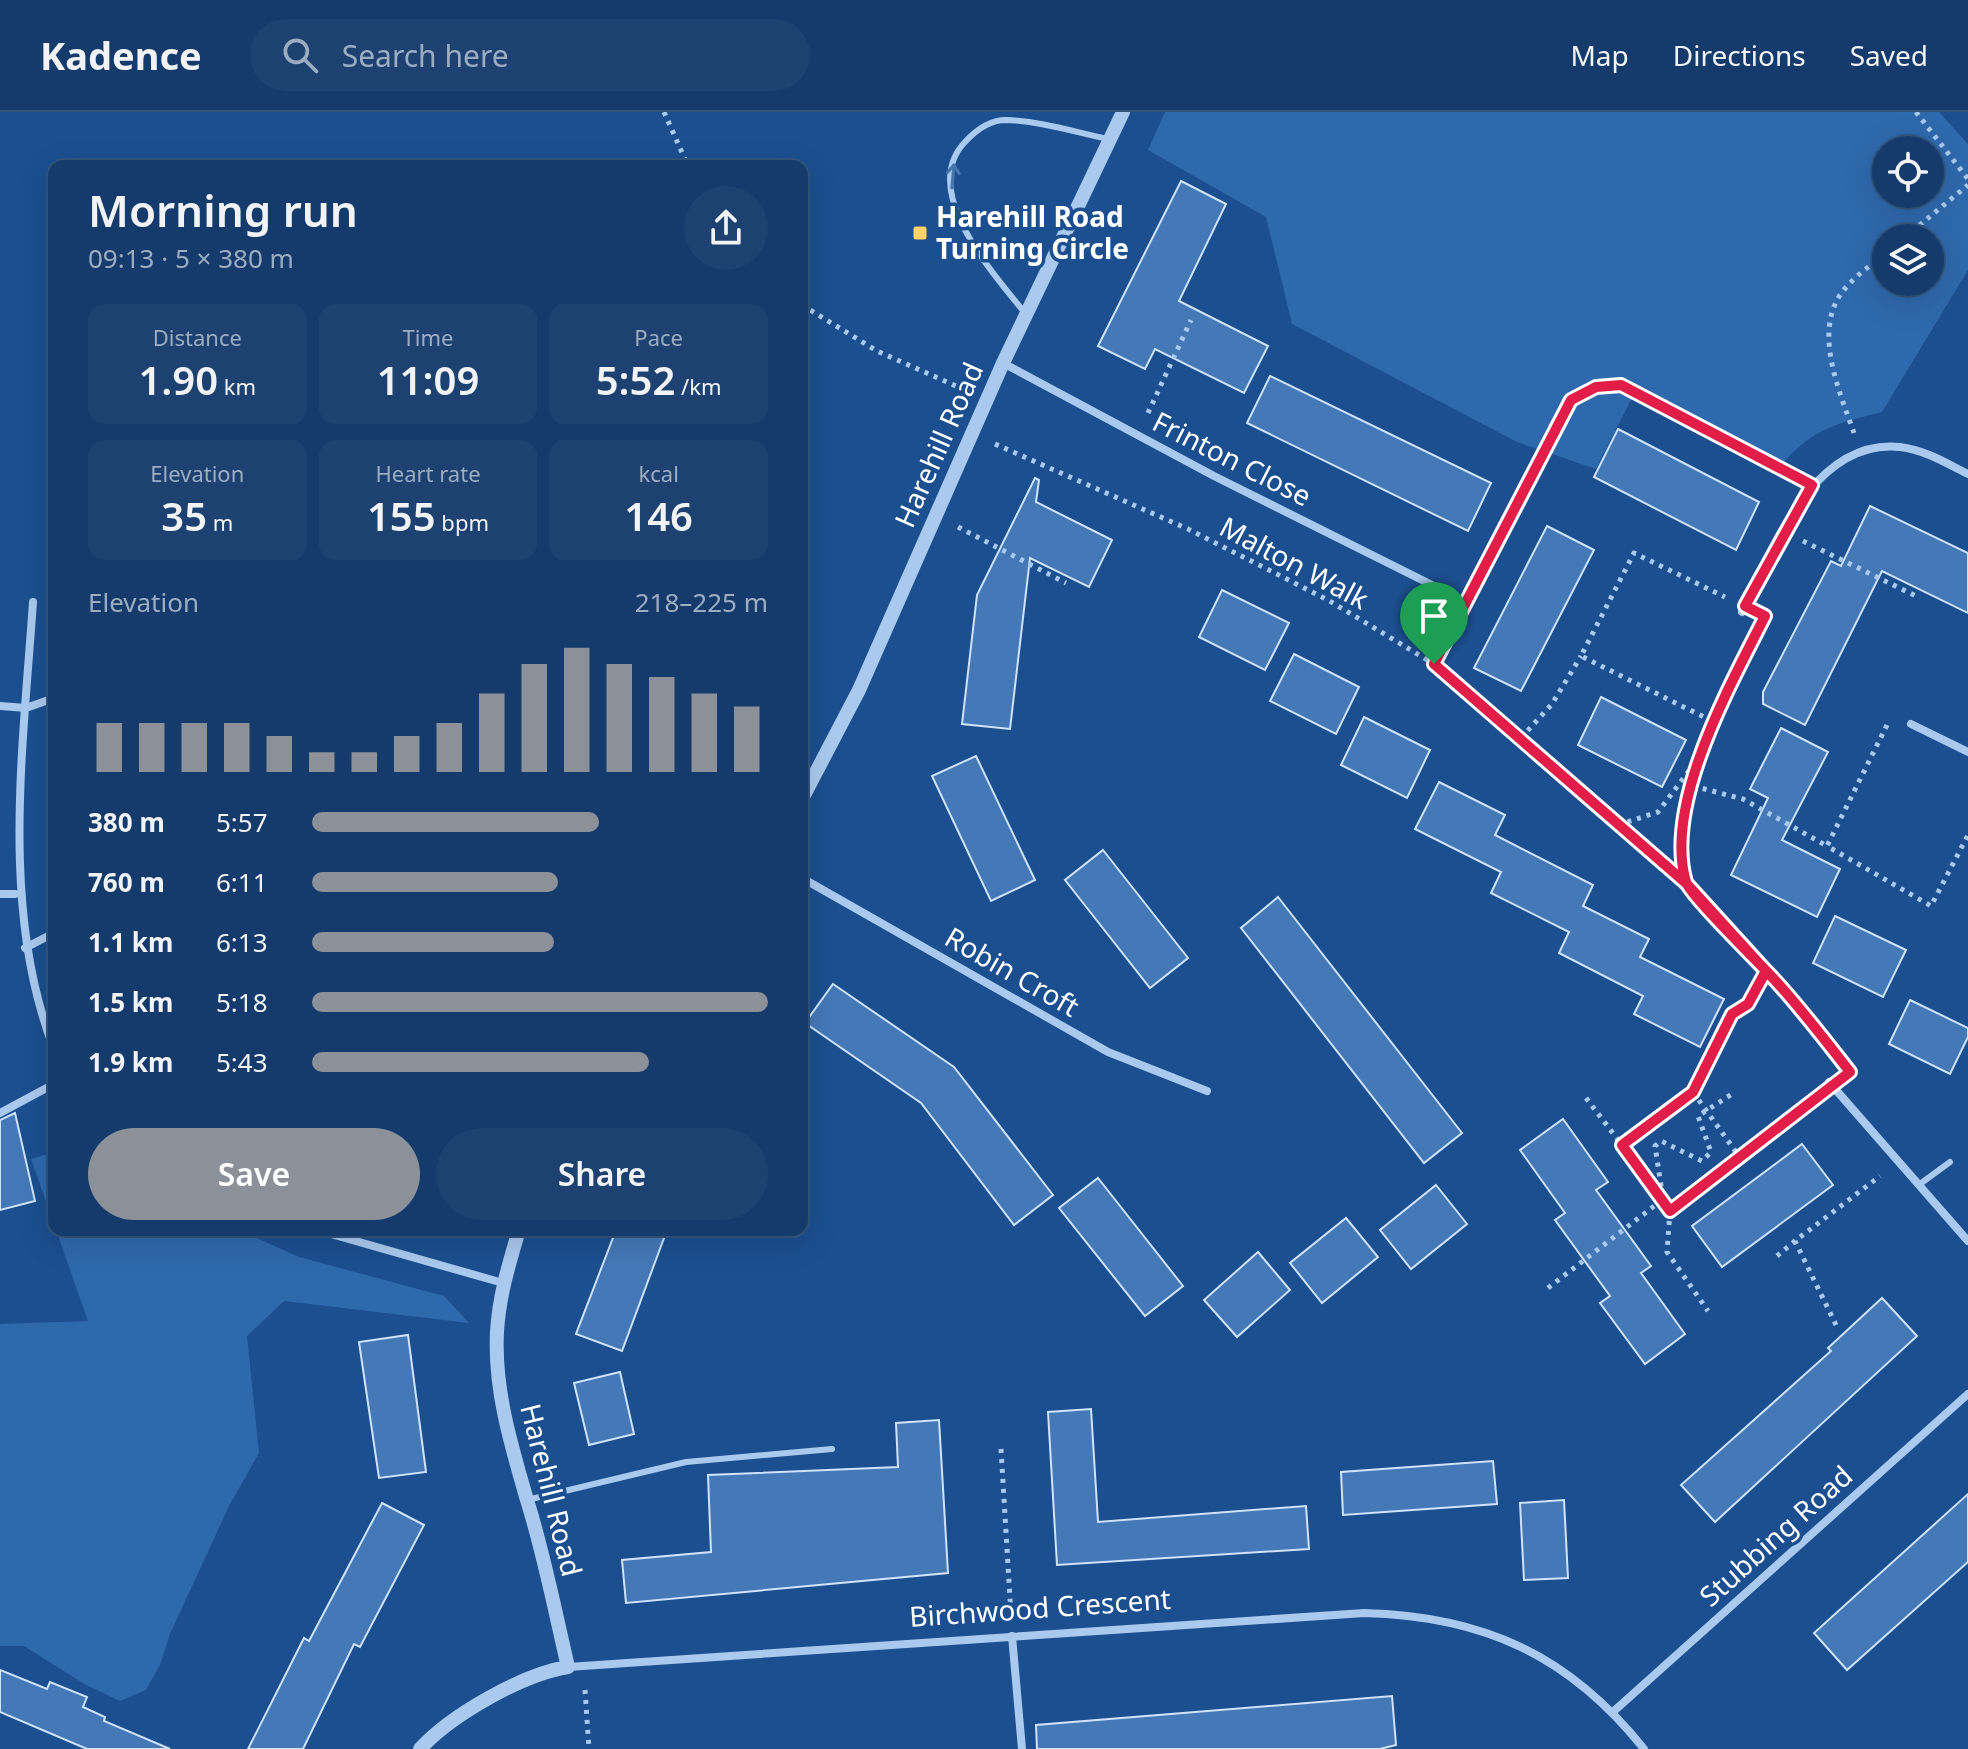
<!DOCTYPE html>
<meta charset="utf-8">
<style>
body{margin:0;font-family:"Noto Sans",sans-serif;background:#1d4271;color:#f1f3f6;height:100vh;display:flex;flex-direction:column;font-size:30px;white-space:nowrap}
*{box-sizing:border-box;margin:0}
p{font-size:26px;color:#9dadc1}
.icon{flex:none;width:44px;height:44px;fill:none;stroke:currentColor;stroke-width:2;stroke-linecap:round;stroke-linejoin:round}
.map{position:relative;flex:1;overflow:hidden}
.details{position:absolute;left:48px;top:48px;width:760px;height:1076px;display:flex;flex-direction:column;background:#143b6b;border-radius:16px;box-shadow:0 8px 32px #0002,0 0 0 2px #33557e}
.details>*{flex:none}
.tools{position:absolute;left:1872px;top:24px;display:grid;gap:16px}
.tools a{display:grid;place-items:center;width:72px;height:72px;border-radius:50%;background:#143b6b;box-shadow:0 8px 32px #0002,0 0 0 2px #33557e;font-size:40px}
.pin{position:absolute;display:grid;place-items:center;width:68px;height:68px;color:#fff;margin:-82px -34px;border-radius:50% 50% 50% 0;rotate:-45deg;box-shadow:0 0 8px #0007}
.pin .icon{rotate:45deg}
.round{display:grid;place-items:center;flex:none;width:84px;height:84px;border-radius:42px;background:#1d4271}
.overview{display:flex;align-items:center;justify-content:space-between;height:136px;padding:0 40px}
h1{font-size:44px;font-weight:600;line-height:60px}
.figures{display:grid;grid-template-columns:repeat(3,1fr);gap:12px;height:136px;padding:8px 40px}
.figures div{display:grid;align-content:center;border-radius:16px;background:#1d4271;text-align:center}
.figures b{font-size:40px;font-weight:600}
.figures small{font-size:22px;font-weight:400}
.figures p{font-size:22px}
.chart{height:224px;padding:16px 40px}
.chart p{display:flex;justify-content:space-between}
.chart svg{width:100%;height:144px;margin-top:8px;stroke:#8c9099;stroke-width:6}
.button{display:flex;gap:16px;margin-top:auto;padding:16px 40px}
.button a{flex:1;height:92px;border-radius:48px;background:#8c9099;color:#fff;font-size:32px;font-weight:600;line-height:92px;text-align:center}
.button a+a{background:#1d4271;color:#f1f3f6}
ul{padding:0 40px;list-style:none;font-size:26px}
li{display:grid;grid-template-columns:128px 96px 1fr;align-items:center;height:60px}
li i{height:20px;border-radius:10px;background:#8c9099}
header{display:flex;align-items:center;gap:48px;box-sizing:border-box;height:112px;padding:0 40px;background:#143b6b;border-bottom:2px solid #33557e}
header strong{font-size:38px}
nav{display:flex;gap:44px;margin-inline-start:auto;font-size:28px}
.search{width:560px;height:72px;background:#1d4271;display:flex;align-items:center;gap:20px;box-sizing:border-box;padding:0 28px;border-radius:44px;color:#9dadc1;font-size:30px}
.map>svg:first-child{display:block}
.green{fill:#2e69ad;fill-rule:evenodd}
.building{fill:#4478b7;stroke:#cfe3fa;stroke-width:2}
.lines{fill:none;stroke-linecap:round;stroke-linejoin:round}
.path{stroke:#a9c9ee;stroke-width:5;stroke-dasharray:4 6;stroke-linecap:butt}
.service{stroke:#a9c9ee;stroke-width:6}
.minor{stroke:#a9c9ee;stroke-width:8}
.tertiary{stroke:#a9c9ee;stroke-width:14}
.oneway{stroke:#4674ac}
.route-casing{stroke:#fff;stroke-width:16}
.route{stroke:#e11d48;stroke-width:10}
.poi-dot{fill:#ffd166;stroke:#1b4f8f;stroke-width:3}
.labels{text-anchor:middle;stroke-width:7;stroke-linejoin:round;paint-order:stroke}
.poi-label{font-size:28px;font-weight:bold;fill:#fff;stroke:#1b4f8f;text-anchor:start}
.street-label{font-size:28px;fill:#fff;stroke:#1b4f8f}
</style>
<header>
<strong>Kadence</strong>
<div class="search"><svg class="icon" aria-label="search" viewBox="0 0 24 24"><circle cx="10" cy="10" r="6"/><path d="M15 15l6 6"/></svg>Search here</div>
<nav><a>Map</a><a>Directions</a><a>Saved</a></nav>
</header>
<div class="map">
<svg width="1968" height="1637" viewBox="0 0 1968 1637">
<rect width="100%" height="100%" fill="#1b4f8f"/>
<!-- green -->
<g class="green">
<path d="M1165 0H1939L1968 32V158L1882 300C1830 313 1809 318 1774 362L1633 284 1596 357 1517 330 1292 212 1266 105 1148 38ZM1930 38V82H1886V38ZM1886 126H1930V170H1886Z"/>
<path d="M54 1040V1112L31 1047Z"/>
<path d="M56 1118H239L299 1145 444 1184 469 1211 284 1189 247 1224 259 1341 229 1394 170 1522 160 1553 146 1578 120 1589 86 1573 24 1534H0V1212L88 1209Z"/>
</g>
<!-- building -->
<g class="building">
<path d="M1181 69 1226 92 1179 189 1268 234 1244 281 1155 237 1145 257 1098 234Z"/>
<path d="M1270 264 1491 371 1468 419 1247 311Z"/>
<path d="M1618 317 1759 390 1736 438 1594 365Z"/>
<path d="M1035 366 1039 368 1036 390 1112 428 1089 475 1030 446 1010 617 962 612 977 483Z"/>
<path d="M1870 394 1968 441V501L1882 459 1805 613 1763 592V580L1831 449 1841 454Z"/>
<path d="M1547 414 1594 438 1521 579 1474 556Z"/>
<path d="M1222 478 1289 511 1265 558 1199 525Z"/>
<path d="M1294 542 1359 575 1336 622 1270 589Z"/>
<path d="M1601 585 1686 628 1662 675 1578 633Z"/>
<path d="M1364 605 1430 638 1407 686 1341 653Z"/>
<path d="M1781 616 1828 640 1782 728 1840 757 1817 805 1731 763 1768 686 1750 677Z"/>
<path d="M976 644 1035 768 991 789 932 664Z"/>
<path d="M1439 670 1505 703 1495 723 1593 773 1583 794 1649 827 1640 845 1724 887 1700 935 1634 902 1643 884 1559 841 1569 820 1491 781 1501 760 1415 717Z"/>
<path d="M1103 738 1188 846 1150 876 1065 768Z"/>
<path d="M1278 785 1462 1021 1424 1051 1241 816Z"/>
<path d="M1835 804 1906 838 1883 885 1813 851Z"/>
<path d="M833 872 954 955 1053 1083 1014 1113 921 991 805 911Z"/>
<path d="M1910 888 1968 916V925L1950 962 1889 932Z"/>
<path d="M15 1001 35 1089 0 1098V1008Z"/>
<path d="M1563 1007 1608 1070 1596 1078 1651 1154 1641 1161 1685 1222 1645 1252 1600 1191 1610 1184 1555 1108 1565 1101 1520 1038Z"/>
<path d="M1802 1032 1833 1073 1722 1155 1692 1114Z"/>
<path d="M1098 1066 1183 1174 1145 1204 1059 1096Z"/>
<path d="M1436 1073 1467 1112 1411 1157 1380 1118Z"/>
<path d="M1346 1106 1378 1145 1322 1191 1290 1151Z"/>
<path d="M616 1118H667L622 1239 576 1222Z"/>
<path d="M1258 1140 1290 1178 1237 1225 1204 1188Z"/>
<path d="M1882 1186 1917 1224 1715 1410 1681 1373 1831 1239 1828 1236Z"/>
<path d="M408 1223 426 1360 379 1366 359 1230Z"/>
<path d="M620 1260 634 1322 589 1333 574 1271Z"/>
<path d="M1091 1297 1098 1410 1306 1394 1309 1437 1057 1453 1048 1300Z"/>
<path d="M939 1308 948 1461 626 1491 622 1448 711 1440 708 1363 898 1355 896 1311Z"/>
<path d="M1493 1349 1497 1392 1343 1403 1341 1360Z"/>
<path d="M1968 1382V1450L1847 1558 1814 1521Z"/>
<path d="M1564 1388 1568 1466 1524 1468 1520 1391Z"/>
<path d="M382 1391 424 1413 360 1535 354 1532 303 1637H248L304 1526 309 1529Z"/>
<path d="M0 1558 47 1577 50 1570 87 1585 83 1595 105 1605 104 1609 170 1637H87L0 1600Z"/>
<path d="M1392 1584 1396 1633 1380 1637H1037L1036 1613Z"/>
</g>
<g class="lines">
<!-- path -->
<g class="path">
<path d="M664 0 688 54"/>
<path d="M1916 0 1968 67"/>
<path d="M1904 126 1968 73"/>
<path d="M802 193 877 239 965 278"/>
<path d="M1148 301 1191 208"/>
<path d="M1854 321C1840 281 1814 223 1840 183 1852 166 1870 154 1886 141"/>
<path d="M995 332 1188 417 1328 488 1434 552 1687 772 1841 949"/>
<path d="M958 415 1066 471"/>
<path d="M1803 429 1920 486"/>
<path d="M1434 552 1571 288 1596 275 1621 273 1795 364"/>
<path d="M1712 609 1581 544 1634 441 1725 485"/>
<path d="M1887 613 1827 734 1931 794 1968 723"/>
<path d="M1521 626 1552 592 1581 544"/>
<path d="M1693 674 1743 687 1827 734"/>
<path d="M1618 713 1658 700 1697 648"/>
<path d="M1687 771C1685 757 1681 742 1682 728 1686 653 1724 585 1757 520"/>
<path d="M1693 980 1741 1047 1670 1099 1622 1033 1693 980 1732 902 1748 892 1766 859"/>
<path d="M1586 986 1622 1033"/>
<path d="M1741 1047 1814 990"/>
<path d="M1659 1083 1662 1080 1655 1034 1661 1029 1702 1049 1711 1040 1698 1004 1732 982"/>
<path d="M1670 1099 1667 1140 1708 1199"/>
<path d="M1777 1144 1795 1129"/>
<path d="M1548 1176 1662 1088"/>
<path d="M1836 1213 1795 1129 1880 1064"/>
<path d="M1001 1337 1011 1503"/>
<path d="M585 1578 589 1637"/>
</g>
<!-- service -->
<g class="service">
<path d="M1024 200C994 162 918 79 965 30 976 18 989 8 1006 8 1040 9 1075 20 1108 27"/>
<path d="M1920 1072 1950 1050"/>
<path d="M527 1388 686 1350 832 1337"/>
</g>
<!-- minor -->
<g class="minor">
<path d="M1003 251 1214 364 1442 478"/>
<path d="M33 490C23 637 0 799 54 937"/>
<path d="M1742 500C1772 437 1814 326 1900 335 1925 338 1946 351 1968 362"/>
<path d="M0 594 26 596 54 586"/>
<path d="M1911 612 1968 640"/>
<path d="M802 766 1108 940 1207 979"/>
<path d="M0 782H15"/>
<path d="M25 836 54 821"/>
<path d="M1829 970 1968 1129"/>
<path d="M0 1001 54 972"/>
<path d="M317 1118 503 1171"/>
<path d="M1012 1524 1022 1637"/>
<path d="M568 1555 1364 1501C1483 1504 1569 1543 1644 1637"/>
<path d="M1614 1599 1968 1282"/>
</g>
<!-- tertiary -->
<g class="tertiary">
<path d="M802 687 859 578 1003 251 1123 0"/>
<path d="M420 1637C451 1603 523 1562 568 1555 555 1499 544 1442 527 1388 511 1333 494 1277 497 1220 499 1184 509 1152 519 1118"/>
</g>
</g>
<!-- one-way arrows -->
<defs><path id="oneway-shaft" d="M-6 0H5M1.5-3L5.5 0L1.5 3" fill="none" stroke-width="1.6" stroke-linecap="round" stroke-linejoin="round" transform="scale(2)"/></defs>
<use class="oneway" href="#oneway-shaft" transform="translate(953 64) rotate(-85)"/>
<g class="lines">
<defs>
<path id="route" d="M1434 552 1687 772 1766 859 1748 892 1732 902 1693 980 1622 1033 1670 1099 1850 960C1825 928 1800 895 1772 865 1758 850 1690 783 1686 770 1663 692 1731 572 1765 504L1745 494 1812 373 1621 273 1596 275 1571 288 1434 552"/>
</defs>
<!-- route casing -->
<use href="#route" class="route-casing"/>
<!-- route -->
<use href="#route" class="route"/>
</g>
<!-- markers -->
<rect class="poi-dot" x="912" y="113" width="16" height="16" rx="4"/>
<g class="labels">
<!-- poi labels -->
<g class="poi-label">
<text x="936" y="115">Harehill Road<tspan x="936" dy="32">Turning Circle</tspan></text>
</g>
<!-- street labels -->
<g class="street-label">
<text transform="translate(939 333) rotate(-66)" y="10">Harehill Road</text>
<text transform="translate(1232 347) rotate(27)" y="10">Frinton Close</text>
<text transform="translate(1294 451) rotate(28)" y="10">Malton Walk</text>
<text transform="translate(1012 860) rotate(30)" y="10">Robin Croft</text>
<text transform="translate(551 1378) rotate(76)" y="10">Harehill Road</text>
<text transform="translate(1776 1424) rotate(-42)" y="10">Stubbing Road</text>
<text transform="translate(1040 1496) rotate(-4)" y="10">Birchwood Crescent</text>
</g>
</g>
</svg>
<div class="tools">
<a><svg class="icon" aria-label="locate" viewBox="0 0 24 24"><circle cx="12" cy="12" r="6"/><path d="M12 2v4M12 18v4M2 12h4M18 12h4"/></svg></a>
<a><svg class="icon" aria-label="layers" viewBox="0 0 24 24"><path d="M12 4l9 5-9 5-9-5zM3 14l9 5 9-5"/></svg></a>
</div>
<div class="pin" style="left:1434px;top:552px;background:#1e9e55"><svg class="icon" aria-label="arrive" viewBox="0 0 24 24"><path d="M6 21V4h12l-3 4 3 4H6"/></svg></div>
<section class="details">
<div class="overview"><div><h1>Morning run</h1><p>09:13 · 5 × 380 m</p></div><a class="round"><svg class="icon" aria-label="share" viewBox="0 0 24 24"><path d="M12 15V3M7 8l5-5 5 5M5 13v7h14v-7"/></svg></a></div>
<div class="figures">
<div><p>Distance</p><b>1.90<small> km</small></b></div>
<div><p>Time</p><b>11:09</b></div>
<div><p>Pace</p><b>5:52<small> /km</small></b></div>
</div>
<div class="figures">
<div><p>Elevation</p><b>35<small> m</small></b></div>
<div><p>Heart rate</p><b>155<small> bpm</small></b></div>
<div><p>kcal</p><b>146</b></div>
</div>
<div class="chart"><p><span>Elevation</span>218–225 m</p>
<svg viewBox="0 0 160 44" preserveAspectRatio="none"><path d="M5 44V29M15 44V29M25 44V29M35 44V29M45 44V33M55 44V38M65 44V38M75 44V33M85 44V29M95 44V20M105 44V11M115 44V6M125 44V11M135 44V15M145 44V20M155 44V24"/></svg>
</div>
<ul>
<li><b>380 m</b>5:57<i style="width:63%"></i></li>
<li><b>760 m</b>6:11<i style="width:54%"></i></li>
<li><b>1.1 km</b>6:13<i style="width:53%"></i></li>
<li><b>1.5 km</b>5:18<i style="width:100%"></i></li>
<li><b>1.9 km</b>5:43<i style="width:74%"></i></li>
</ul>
<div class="button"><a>Save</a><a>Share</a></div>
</section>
</div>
